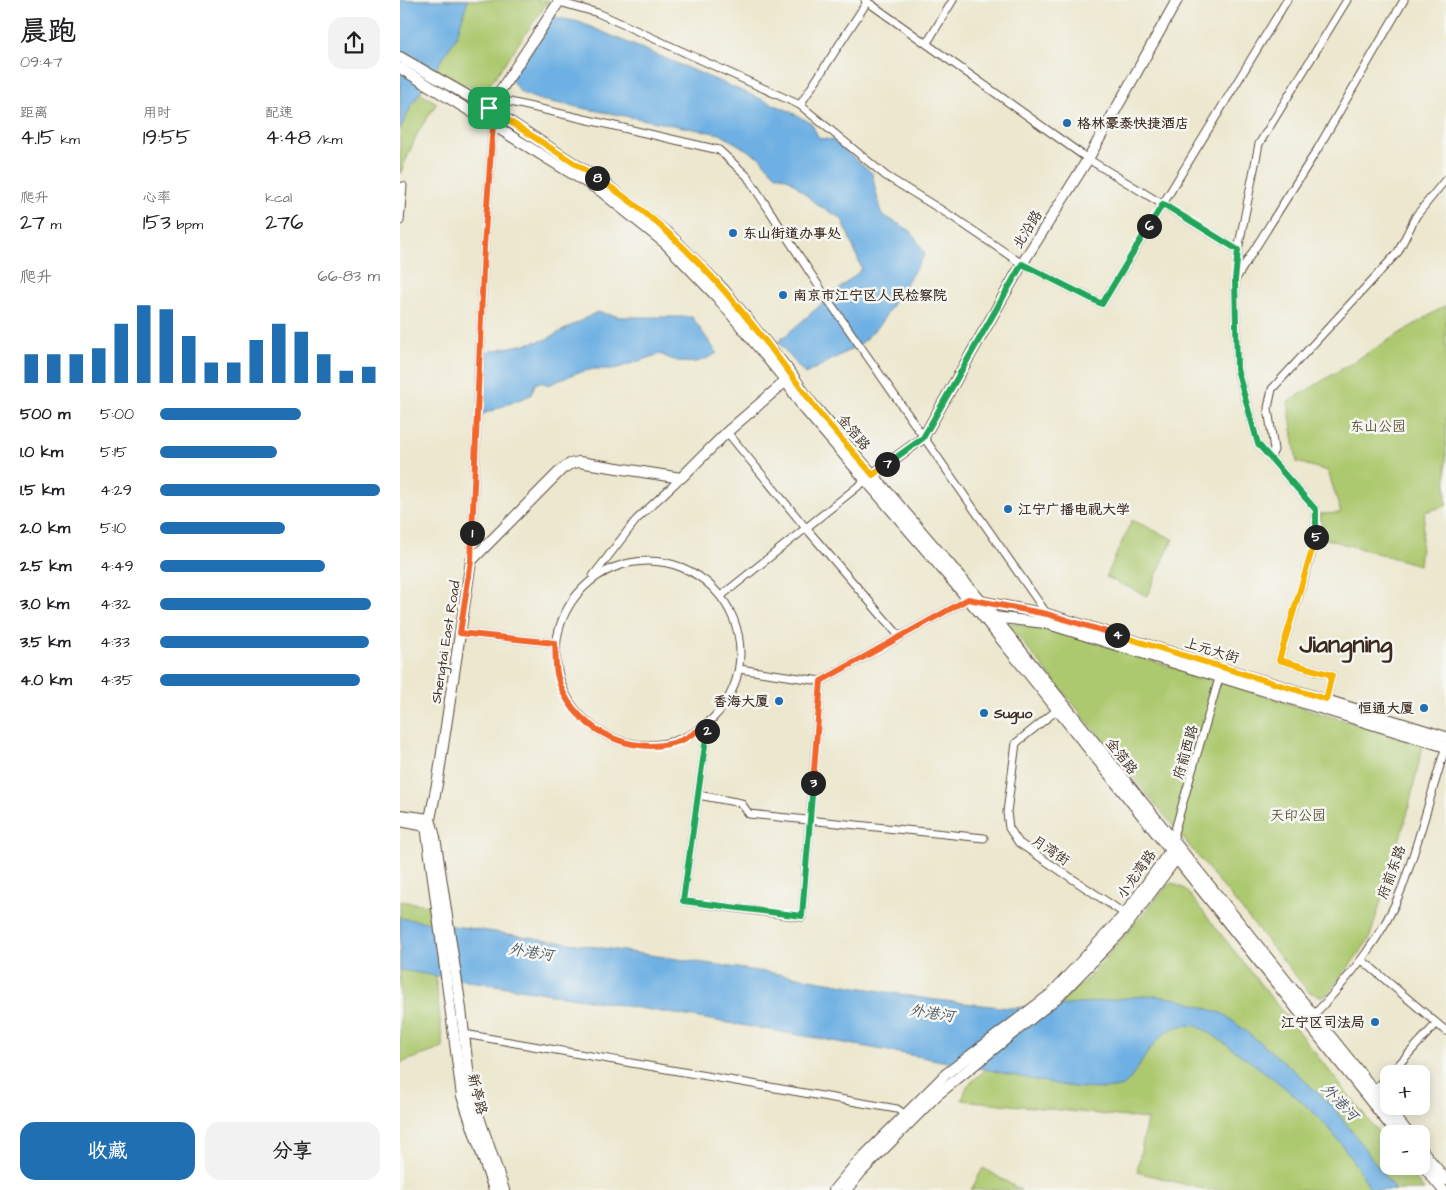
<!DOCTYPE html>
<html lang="zh">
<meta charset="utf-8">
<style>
body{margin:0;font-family:"Architects Daughter","LXGW WenKai TC",sans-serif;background:#f2f2f2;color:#202124;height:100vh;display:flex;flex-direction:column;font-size:19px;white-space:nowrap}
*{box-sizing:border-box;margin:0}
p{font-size:16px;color:#757577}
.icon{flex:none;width:28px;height:28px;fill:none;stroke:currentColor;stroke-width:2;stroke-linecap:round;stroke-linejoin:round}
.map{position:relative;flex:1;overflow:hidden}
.panel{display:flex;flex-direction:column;background:#fff;width:400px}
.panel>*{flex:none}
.tools{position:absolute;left:980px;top:1065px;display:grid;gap:10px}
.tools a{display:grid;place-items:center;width:50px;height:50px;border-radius:10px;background:#fff;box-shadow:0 2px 12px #0003;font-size:25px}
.pin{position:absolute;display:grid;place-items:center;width:42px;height:42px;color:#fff;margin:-21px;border-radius:10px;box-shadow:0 2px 8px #0006}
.km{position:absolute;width:25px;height:25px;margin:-12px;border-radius:50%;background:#222;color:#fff;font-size:14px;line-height:25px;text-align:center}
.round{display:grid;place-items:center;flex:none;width:52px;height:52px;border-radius:15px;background:#f2f2f2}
.head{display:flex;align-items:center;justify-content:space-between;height:85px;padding:0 20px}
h1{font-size:28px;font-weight:600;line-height:38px}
.figures{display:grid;grid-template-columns:repeat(3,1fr);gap:8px;height:85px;padding:5px 20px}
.figures div{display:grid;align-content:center}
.figures b{font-size:21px;font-weight:600}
.figures small{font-size:14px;font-weight:400}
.figures p{font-size:14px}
.chart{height:140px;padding:10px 20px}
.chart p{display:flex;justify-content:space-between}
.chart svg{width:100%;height:90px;margin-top:5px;stroke:#1f6fb2;stroke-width:6}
.action{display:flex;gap:10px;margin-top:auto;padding:10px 20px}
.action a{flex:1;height:58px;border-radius:15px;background:#1f6fb2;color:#fff;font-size:20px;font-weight:600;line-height:58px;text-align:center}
.action a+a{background:#f2f2f2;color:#202124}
ul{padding:0 20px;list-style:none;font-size:16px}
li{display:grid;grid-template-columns:80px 60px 1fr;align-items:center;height:38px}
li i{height:12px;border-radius:6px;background:#1f6fb2}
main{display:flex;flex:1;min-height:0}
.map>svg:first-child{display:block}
.green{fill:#adc970;stroke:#747a47}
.water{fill:#6eb0e3;stroke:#546d80}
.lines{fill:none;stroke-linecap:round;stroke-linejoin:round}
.street-casing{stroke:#564638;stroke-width:9}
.secondary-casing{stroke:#564638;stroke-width:12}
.street{stroke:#fff;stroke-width:7}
.secondary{stroke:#fff;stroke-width:10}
.split-1-casing{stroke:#fff;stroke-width:10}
.split-2-casing{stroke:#fff;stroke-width:10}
.split-3-casing{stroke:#fff;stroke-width:10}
.split-4-casing{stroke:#fff;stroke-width:10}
.split-5-casing{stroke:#fff;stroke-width:10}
.split-6-casing{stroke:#fff;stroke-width:10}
.split-7-casing{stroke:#fff;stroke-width:10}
.split-8-casing{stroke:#fff;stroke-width:10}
.split-9-casing{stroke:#fff;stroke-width:10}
.split-1{stroke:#f0652b;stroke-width:6}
.split-2{stroke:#f0652b;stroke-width:6}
.split-3{stroke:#22a559;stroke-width:6}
.split-4{stroke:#f0652b;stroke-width:6}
.split-5{stroke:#f5b400;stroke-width:6}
.split-6{stroke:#22a559;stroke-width:6}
.split-7{stroke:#22a559;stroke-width:6}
.split-8{stroke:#f5b400;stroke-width:6}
.split-9{stroke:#f5b400;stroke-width:6}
.poi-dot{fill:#1f6fb2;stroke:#f6f6f2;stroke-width:2}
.labels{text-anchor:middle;stroke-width:5;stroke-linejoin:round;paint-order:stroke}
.poi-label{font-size:14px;font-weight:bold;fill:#3b2a1e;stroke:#f6f6f2;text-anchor:start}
.street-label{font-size:14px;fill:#3b2a1e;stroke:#f6f6f2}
.park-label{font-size:14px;fill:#585232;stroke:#f6f6f2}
.water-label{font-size:15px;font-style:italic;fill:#4d5963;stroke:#f6f6f2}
.town-label{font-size:24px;font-weight:bold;fill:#3b2a1e;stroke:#f6f6f2}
</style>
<main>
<section class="panel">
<div class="head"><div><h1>晨跑</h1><p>09:47</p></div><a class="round"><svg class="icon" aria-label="share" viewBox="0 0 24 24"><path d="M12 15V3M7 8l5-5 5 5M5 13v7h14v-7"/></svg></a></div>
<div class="figures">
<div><p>距离</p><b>4.15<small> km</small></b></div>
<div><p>用时</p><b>19:55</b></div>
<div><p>配速</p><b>4:48<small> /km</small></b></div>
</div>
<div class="figures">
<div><p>爬升</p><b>27<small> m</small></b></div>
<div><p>心率</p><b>153<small> bpm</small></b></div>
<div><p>kcal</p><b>276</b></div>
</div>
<div class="chart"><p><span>爬升</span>66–83 m</p>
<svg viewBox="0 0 160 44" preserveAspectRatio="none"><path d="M5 44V30M15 44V30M25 44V30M35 44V27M45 44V15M55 44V6M65 44V8M75 44V21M85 44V34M95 44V34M105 44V23M115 44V15M125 44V19M135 44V30M145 44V38M155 44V36"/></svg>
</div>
<ul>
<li><b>500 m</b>5:00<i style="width:64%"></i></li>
<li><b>1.0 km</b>5:15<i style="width:53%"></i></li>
<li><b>1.5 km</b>4:29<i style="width:100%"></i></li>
<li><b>2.0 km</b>5:10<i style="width:57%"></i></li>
<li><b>2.5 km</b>4:49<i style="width:75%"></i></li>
<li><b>3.0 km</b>4:32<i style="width:96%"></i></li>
<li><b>3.5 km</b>4:33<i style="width:95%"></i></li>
<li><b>4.0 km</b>4:35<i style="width:91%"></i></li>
</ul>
<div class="action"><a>收藏</a><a>分享</a></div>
</section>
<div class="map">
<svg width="1046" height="1190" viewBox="0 0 1046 1190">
<rect width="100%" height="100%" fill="#f6f6f2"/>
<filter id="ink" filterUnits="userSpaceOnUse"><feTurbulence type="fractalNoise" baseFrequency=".02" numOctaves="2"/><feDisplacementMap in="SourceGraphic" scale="10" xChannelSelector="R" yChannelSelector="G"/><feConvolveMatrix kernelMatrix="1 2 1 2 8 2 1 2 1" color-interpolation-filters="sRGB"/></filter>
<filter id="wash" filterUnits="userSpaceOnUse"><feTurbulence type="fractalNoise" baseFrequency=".0096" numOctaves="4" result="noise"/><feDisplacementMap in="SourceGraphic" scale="20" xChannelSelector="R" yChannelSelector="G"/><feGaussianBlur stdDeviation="1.12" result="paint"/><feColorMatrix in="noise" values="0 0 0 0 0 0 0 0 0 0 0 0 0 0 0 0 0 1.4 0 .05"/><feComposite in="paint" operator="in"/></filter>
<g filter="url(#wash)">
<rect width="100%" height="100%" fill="#ece7ce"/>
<!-- green -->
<g class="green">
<path d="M0 0H149L86 90 59 84 0 49Z"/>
<path d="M0 82 37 103 18 132 0 174Z"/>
<path d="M1046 305V506L1025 512 1019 565 923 538 920 514 941 513 928 471 897 462 888 402Z"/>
<path d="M732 520 773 539 747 596 706 577Z"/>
<path d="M607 623 644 627 1023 745 1007 815 969 940 927 995 922 997 909 992Z"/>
<path d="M772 883 785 889 989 1146V1166H1005L1024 1190H807L737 1172 747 1119 562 1100 567 1086 690 976 767 886Z"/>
<path d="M0 901 28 905 43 1048 0 1063Z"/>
<path d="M583 1168 621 1190H571Z"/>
</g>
<!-- water -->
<g class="water">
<path d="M0 0H68L56 38 13 103 0 130Z"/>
<path d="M150 16 179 22 387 110 411 123 419 138 432 140 472 173 481 214 511 231 525 254 480 324 461 344 405 374 378 342 462 269 442 219 416 204 389 179 375 174 359 157 320 134 140 100 121 93 110 78Z"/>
<path d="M197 312 221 317H292L317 353C296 366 282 365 260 354L215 369H194L176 373 149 385 140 382 135 384 131 395 78 416 80 353 145 340Z"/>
<path d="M0 918 392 976 528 999 609 1008 668 1005 750 995 778 999 824 1014 888 1065 931 1105 948 1126 995 1190H971C957 1166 942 1143 923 1122 895 1093 861 1069 828 1046 818 1039 808 1030 796 1026 790 1025 780 1025 774 1028 751 1038 741 1068 725 1085 696 1098 616 1075 584 1069 390 1031 195 1001 0 970Z"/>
</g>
</g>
<g filter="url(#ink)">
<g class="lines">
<defs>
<g id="street">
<path d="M465 0 688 159 838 250"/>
<path d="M159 2 198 13 400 105"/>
<path d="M467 2 400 105 486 176 556 219 622 264 702 304 887 0"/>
<path d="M527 43 553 0"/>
<path d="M97 99 319 150 347 176 426 297 647 614"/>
<path d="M0 221 3 186"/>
<path d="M836 278 838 250 859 144 947 0"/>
<path d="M327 432 405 527 500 637"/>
<path d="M870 458 874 450 868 408 872 389 998 252 1016 216 1046 179"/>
<circle cx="248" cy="653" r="92"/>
<path d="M71 561 84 246 93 124 89 108"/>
<path d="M193 576 236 520 281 478"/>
<path d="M321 596 466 480"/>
<path d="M60 633 155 643"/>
<path d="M339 669 421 681 568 599"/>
<path d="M926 699 932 675 879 660 916 539V510L858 444 837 369 835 280 917 150 1004 0"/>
<path d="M657 710 616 743 607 812 609 828 619 843 725 914"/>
<path d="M308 724 283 901 402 917 421 681"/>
<path d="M298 795 341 803 349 814 584 838"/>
<path d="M775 843 774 833 820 675"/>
<path d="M962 960 1046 1031"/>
<path d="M913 1016C949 978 983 937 1002 888 1019 842 1031 793 1046 746"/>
<path d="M64 1034 497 1109 507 1116"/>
<path d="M990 1074 1036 1024"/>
<path d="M974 1091 989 1075"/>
</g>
<g id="secondary">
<path d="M0 57 89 108 207 185 271 236 324 290 393 376 409 400 586 607 1009 1134"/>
<path d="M0 68 202 192 265 243 317 297 386 381 402 406 580 613 997 1134"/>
<path d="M89 108 160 0"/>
<path d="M468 478 523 438 622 264 688 159 777 0"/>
<path d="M579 601 647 614 1046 737"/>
<path d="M593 617 645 623 1046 747"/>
<path d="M0 815 30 819 35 837 61 1009 71 1094 104 1190"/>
<path d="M0 821 26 826"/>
<path d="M1021 1149 1046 1180"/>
<path d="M1021 1163 1043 1190"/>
<path d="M94 1190 62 1096 26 826 30 819 38 779 71 561 162 469 170 464 179 462 281 478 327 432 386 381"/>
<path d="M434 1190 455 1165 546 1074 651 994 725 914 773 847"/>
<path d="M446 1190 462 1171 537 1095 659 996 724 929 776 859 775 852"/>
</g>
</defs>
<!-- street casing -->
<use href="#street" class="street-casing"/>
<!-- secondary casing -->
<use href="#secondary" class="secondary-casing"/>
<!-- street -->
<use href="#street" class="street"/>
<!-- secondary -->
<use href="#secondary" class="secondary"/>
</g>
</g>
<g class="lines" filter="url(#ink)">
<defs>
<path id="split-1" d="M72 533 84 246 93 124 89 108"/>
<path id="split-2" d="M72 533 71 561 60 633 155 643C156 653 155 664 157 674 168 727 232 760 282 740 291 736 300 729 308 724L307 731"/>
<path id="split-3" d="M307 731 283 901 402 916 413 783"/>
<path id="split-4" d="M413 783 421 681 568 599 647 614 717 635"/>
<path id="split-5" d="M717 635 926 699 932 675 879 660 916 537"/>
<path id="split-6" d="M749 226 763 204 838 250 835 280 837 369 858 444 916 510V537"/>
<path id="split-7" d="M487 464 523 438 622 264 702 304 749 226"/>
<path id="split-8" d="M197 178C284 233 349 317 409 399 428 426 452 450 473 475L487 464"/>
<path id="split-9" d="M89 108 197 178"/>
</defs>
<!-- split-1 casing -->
<use href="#split-1" class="split-1-casing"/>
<!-- split-2 casing -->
<use href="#split-2" class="split-2-casing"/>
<!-- split-3 casing -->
<use href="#split-3" class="split-3-casing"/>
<!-- split-4 casing -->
<use href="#split-4" class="split-4-casing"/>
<!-- split-5 casing -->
<use href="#split-5" class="split-5-casing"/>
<!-- split-6 casing -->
<use href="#split-6" class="split-6-casing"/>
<!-- split-7 casing -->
<use href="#split-7" class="split-7-casing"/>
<!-- split-8 casing -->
<use href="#split-8" class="split-8-casing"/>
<!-- split-9 casing -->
<use href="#split-9" class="split-9-casing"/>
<!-- split-1 -->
<use href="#split-1" class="split-1"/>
<!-- split-2 -->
<use href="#split-2" class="split-2"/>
<!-- split-3 -->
<use href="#split-3" class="split-3"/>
<!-- split-4 -->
<use href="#split-4" class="split-4"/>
<!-- split-5 -->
<use href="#split-5" class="split-5"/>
<!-- split-6 -->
<use href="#split-6" class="split-6"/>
<!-- split-7 -->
<use href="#split-7" class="split-7"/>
<!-- split-8 -->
<use href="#split-8" class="split-8"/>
<!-- split-9 -->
<use href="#split-9" class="split-9"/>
</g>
<!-- markers -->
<g class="poi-dot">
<circle cx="667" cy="123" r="5"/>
<circle cx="333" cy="233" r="5"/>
<circle cx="383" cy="295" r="5"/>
<circle cx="608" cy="509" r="5"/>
<circle cx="379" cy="701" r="5"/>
<circle cx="1024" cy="708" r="5"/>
<circle cx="584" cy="713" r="5"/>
<circle cx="975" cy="1022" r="5"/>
</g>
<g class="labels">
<!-- poi labels -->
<g class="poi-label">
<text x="677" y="128">格林豪泰快捷酒店</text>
<text x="343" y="238">东山街道办事处</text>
<text x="393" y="300">南京市江宁区人民检察院</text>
<text x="618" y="514">江宁广播电视大学</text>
<text x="369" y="706" text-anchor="end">香海大厦</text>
<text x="1014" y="713" text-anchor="end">恒通大厦</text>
<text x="594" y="718">Suguo</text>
<text x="965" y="1027" text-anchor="end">江宁区司法局</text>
</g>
<!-- street labels -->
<g class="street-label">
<text transform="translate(627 229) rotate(-58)" y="5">北沿路</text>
<text transform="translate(454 432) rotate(50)" y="5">金箔路</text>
<text transform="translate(45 642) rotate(-81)" y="5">Shengtai East Road</text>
<text transform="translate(812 650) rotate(17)" y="5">上元大街</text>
<text transform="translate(785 752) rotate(-74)" y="5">府前西路</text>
<text transform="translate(722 756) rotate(52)" y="5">金箔路</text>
<text transform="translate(651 850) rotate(34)" y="5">月湾街</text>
<text transform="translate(991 872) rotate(-70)" y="5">府前东路</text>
<text transform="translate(736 874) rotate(-55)" y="5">小龙湾路</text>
<text transform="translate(78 1094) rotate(76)" y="5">新亭路</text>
</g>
<!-- park labels -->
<g class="park-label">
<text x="978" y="431">东山公园</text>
<text x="898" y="820">天印公园</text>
</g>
<!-- water labels -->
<g class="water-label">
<text transform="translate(131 952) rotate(9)" y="5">外港河</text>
<text transform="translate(532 1013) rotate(9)" y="5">外港河</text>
<text transform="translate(940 1102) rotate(46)" y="5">外港河</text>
</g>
<!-- town labels -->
<g class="town-label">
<text x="946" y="652">Jiangning</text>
</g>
</g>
</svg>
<div class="tools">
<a>+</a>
<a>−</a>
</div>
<div class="pin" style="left:89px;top:108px;background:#1e9e55"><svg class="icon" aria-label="arrive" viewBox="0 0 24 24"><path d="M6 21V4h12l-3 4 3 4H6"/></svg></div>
<b class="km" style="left:72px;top:533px">1</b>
<b class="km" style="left:307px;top:731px">2</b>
<b class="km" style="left:413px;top:783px">3</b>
<b class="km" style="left:717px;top:635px">4</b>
<b class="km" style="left:916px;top:537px">5</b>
<b class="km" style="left:749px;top:226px">6</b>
<b class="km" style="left:487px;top:464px">7</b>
<b class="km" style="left:197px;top:178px">8</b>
</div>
</main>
